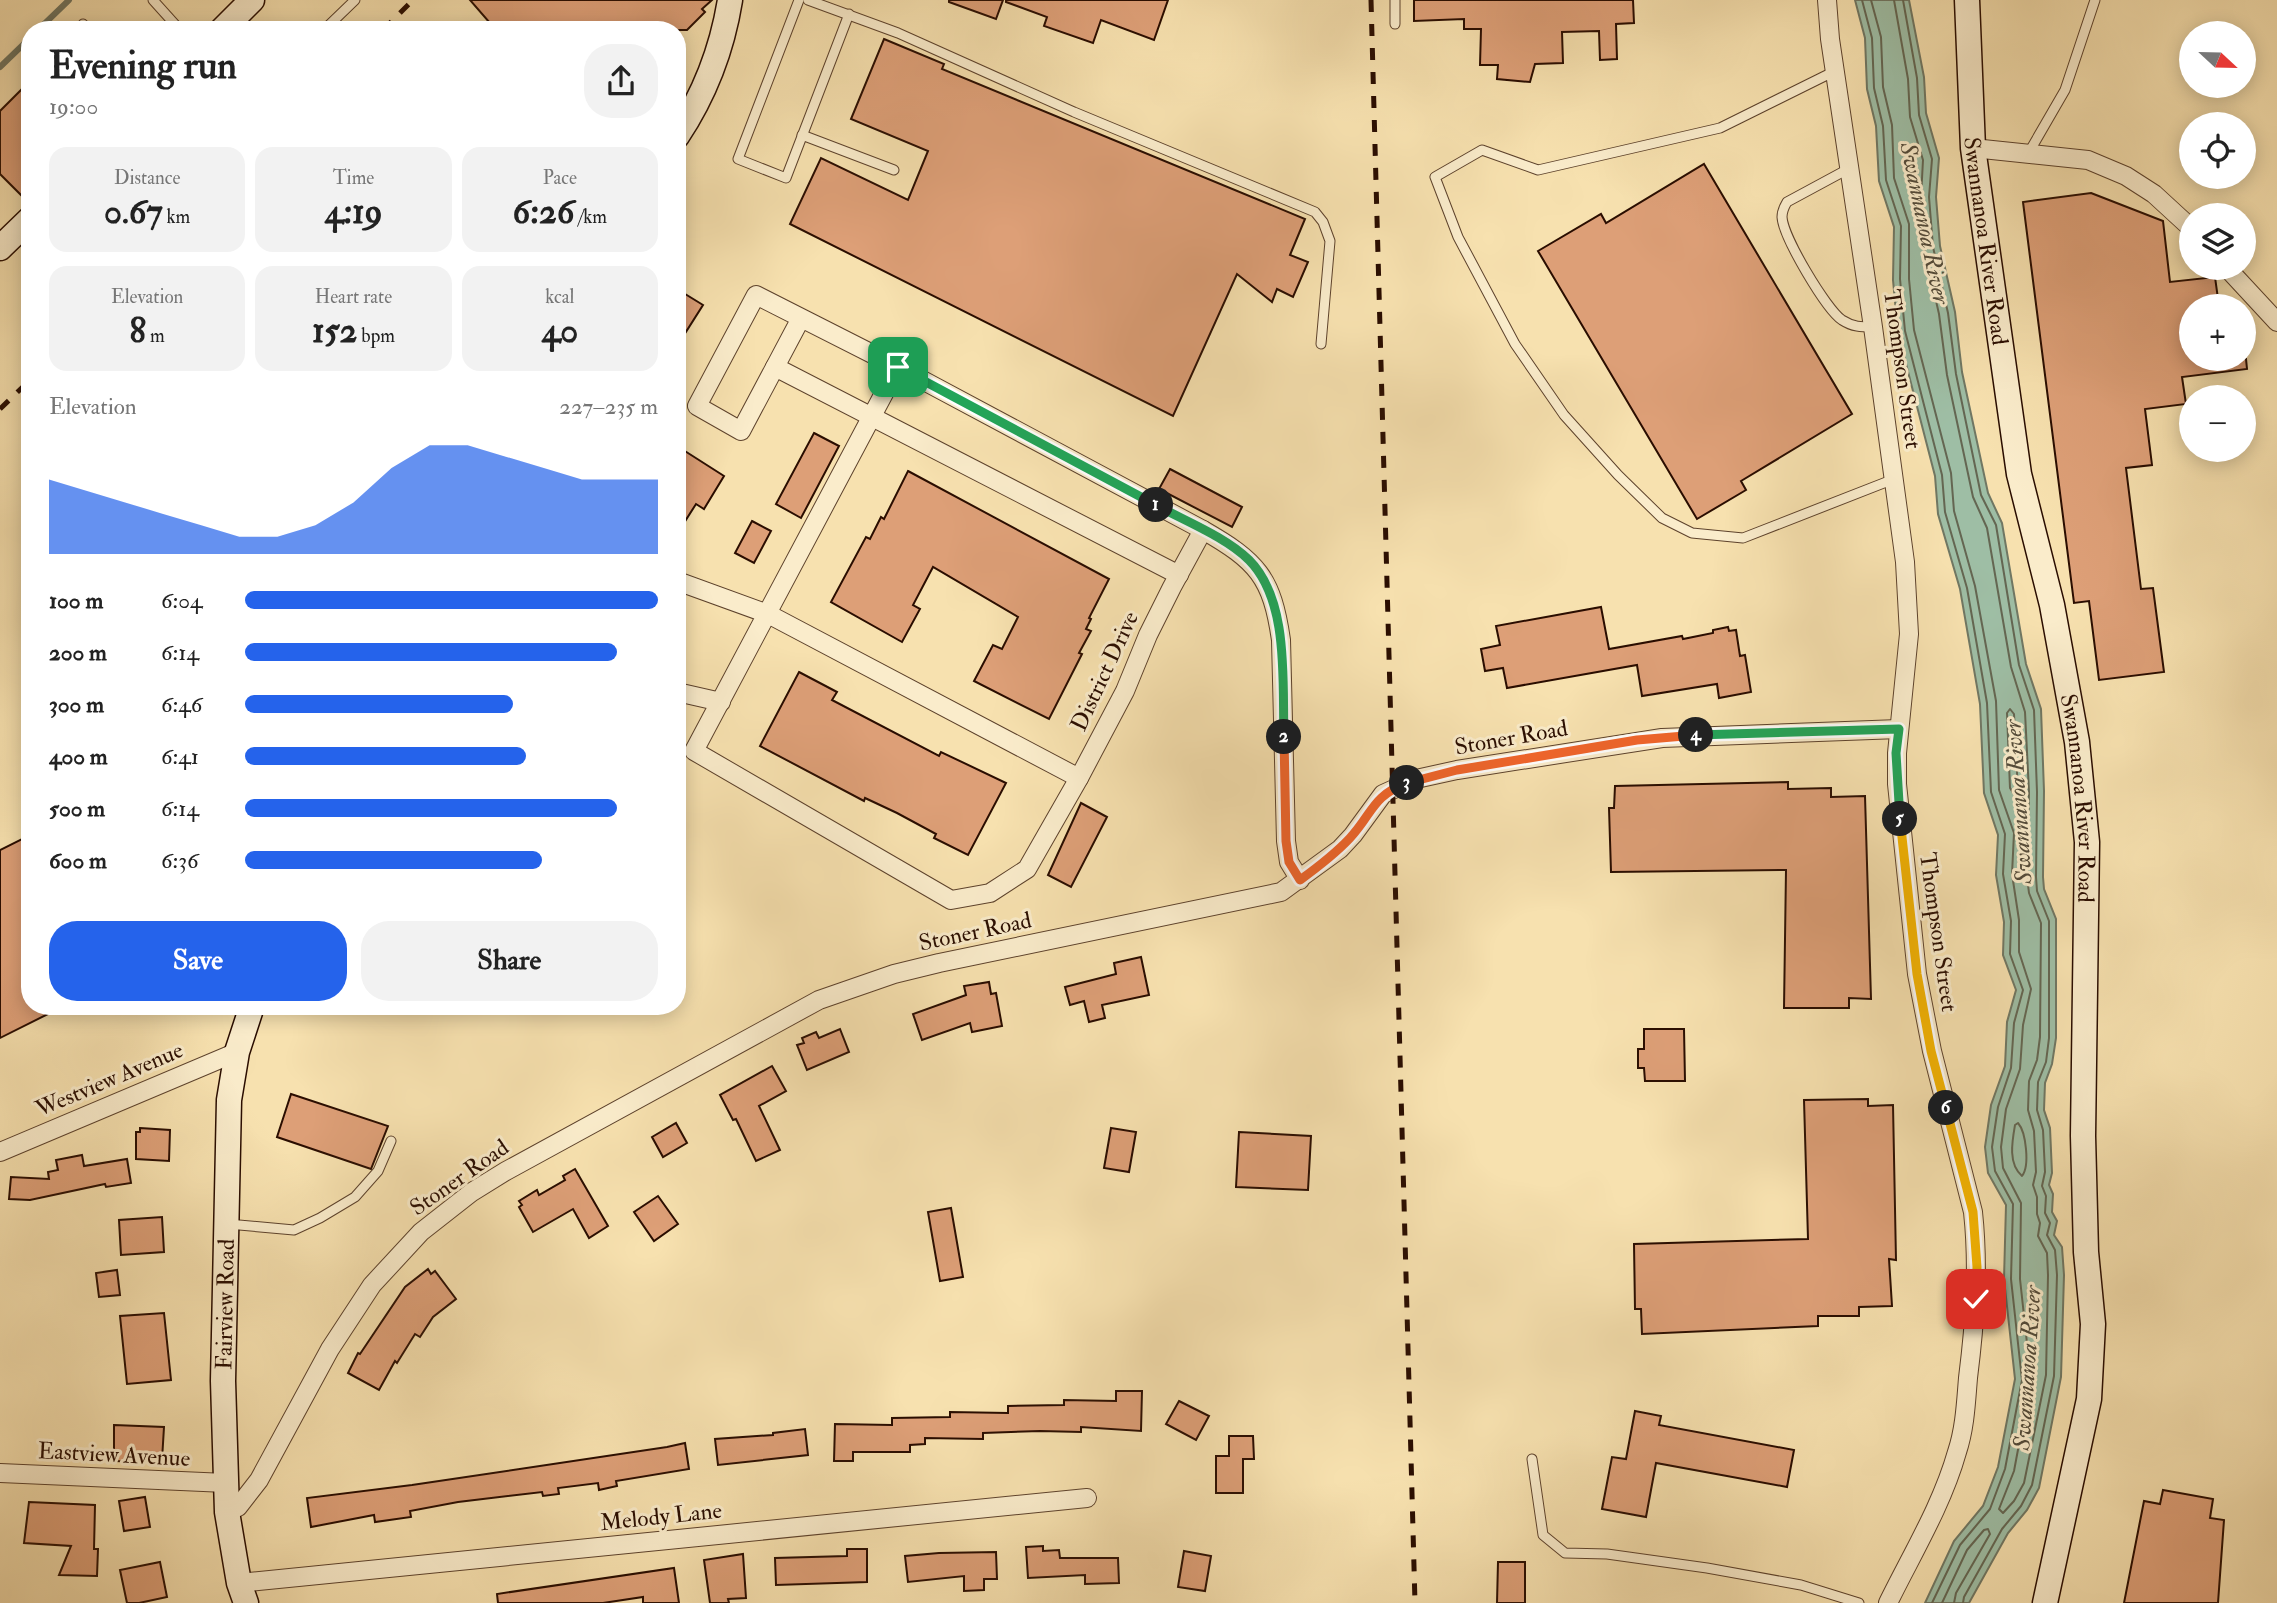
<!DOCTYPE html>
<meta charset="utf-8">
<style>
body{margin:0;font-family:"IM FELL Double Pica",serif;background:#f2f2f2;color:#222;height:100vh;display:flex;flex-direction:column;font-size:26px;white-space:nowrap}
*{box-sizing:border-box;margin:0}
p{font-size:23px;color:#767676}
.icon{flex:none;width:38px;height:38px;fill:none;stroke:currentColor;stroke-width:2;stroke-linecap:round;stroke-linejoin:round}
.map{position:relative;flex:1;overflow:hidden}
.side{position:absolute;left:21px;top:21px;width:665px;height:994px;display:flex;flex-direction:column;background:#fff;border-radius:28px;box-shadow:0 4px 18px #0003}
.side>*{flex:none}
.needle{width:46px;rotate:112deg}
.tools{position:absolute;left:2179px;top:21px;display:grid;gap:14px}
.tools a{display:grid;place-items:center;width:77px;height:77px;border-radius:50%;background:#fff;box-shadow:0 4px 18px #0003;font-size:35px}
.pin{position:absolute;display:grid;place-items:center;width:60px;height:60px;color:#fff;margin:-30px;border-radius:14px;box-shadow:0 4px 10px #0006}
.km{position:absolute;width:35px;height:35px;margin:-18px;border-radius:50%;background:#222;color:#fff;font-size:19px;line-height:35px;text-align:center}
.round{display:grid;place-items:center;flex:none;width:74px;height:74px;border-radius:28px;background:#f2f2f2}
.head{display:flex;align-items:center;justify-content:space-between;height:119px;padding:0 28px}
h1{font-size:38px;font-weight:700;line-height:52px}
.metrics{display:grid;grid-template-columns:repeat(3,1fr);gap:10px;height:119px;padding:7px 28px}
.metrics div{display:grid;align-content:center;border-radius:18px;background:#f2f2f2;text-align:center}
.metrics b{font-size:35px;font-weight:700}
.metrics small{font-size:19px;font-weight:400}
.metrics p{font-size:19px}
.chart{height:196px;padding:14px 28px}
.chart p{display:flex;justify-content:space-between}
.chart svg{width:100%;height:126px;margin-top:7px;fill:#2563eb;opacity:.7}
.button{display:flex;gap:14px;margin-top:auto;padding:14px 28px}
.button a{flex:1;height:80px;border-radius:28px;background:#2563eb;color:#fff;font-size:28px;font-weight:700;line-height:80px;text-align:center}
.button a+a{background:#f2f2f2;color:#222}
ul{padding:0 28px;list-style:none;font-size:23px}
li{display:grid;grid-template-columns:112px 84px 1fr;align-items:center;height:52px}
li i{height:18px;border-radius:9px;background:#2563eb}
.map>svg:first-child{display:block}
.water{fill:#9ebea5;stroke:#707763;stroke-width:2}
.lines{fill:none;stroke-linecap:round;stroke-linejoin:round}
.shore{stroke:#646652;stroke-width:2}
.stream{stroke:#707763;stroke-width:6}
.building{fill:#dd9f77;stroke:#2a0d00;stroke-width:2}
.lane-casing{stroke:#5d422c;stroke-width:11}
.street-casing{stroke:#5d422c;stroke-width:20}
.secondary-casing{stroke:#2a0d00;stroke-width:27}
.lane{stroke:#faeccb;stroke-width:9}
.street{stroke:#faeccb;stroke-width:18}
.secondary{stroke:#faeccb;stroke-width:24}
.rail{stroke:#2a0d00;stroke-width:5;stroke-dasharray:12 12;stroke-linecap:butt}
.split-1-casing{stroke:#fff;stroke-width:14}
.split-2-casing{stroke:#fff;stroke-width:14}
.split-3-casing{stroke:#fff;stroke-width:14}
.split-4-casing{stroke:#fff;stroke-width:14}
.split-5-casing{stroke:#fff;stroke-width:14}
.split-6-casing{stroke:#fff;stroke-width:14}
.split-7-casing{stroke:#fff;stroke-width:14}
.split-1{stroke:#22a559;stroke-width:9}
.split-2{stroke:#22a559;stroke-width:9}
.split-3{stroke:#f0652b;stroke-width:9}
.split-4{stroke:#f0652b;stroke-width:9}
.split-5{stroke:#22a559;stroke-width:9}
.split-6{stroke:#f5b400;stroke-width:9}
.split-7{stroke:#f5b400;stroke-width:9}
.labels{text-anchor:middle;stroke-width:6;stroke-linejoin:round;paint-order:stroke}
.street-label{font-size:23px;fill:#2a0d00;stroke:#faeccb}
.water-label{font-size:24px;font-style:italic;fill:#534b3a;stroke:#faeccb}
</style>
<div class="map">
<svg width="2277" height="1603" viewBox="0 0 2277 1603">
<rect width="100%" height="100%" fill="#f7e1af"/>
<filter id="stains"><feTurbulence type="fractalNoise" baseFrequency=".00286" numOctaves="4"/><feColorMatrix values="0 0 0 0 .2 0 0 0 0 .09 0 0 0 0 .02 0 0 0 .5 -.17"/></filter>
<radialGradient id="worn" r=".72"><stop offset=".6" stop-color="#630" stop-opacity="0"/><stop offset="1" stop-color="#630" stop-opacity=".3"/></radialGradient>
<!-- water -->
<path class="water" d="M1855 0H1909L1924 77 1926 113 1939 158 1936 197 1940 246 1955 312 1962 372 1988 493 2002 523 2026 664 2041 709 2044 791 2043 877 2044 889 2056 919V1038L2052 1064 2045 1083 2044 1110 2050 1128 2052 1173 2049 1185 2053 1194 2052 1212 2057 1221 2054 1235 2062 1247 2064 1275 2061 1377 2039 1488 2027 1510 2008 1533 1969 1603H1925L1954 1541 1983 1506 1998 1467 2015 1379 2004 1279 2006 1205 1988 1173 1985 1147 1991 1105 2005 1066 2007 1022 2016 990 2003 955 2004 922 1996 875 1998 835 1984 793 1980 704 1960 589 1938 514 1935 476 1898 333 1893 280 1894 227 1879 181 1876 126 1867 89 1865 38Z"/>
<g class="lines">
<!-- shore -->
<g class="shore">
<path d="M1862 0 1872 38 1874 88 1883 126 1886 180 1901 226 1900 279 1905 331 1942 475 1945 512 1967 588 1987 703 1991 792 2005 834 2003 874 2011 921 2010 954 2023 990 2014 1023 2011 1068 1998 1107 1992 1147 1995 1171 2013 1204 2011 1279 2022 1380 2005 1469 1990 1509 1960 1545 1932 1603"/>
<path d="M1871 0 1881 37 1883 87 1892 125 1894 178 1909 224V279L1914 330 1951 473 1954 511 1975 586 1996 701 1999 790 2014 833 2012 874 2019 920V952L2031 989 2023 1025 2020 1069 2006 1109 2001 1147 2003 1168 2021 1203 2020 1279 2031 1380 2014 1471 1999 1509 2003 1513 2014 1501 2024 1483 2046 1375 2048 1275 2047 1253 2038 1236 2040 1223 2037 1214V1197L2033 1185 2036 1172 2034 1131 2028 1110 2029 1081 2037 1060 2040 1037 2041 923 2029 893 2027 877 2029 792 2025 712 2011 667 1987 528 1973 497 1947 375 1939 314 1924 248 1921 197 1923 160 1910 117 1908 79 1894 0"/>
<path d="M1903 0 1917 78 1919 115 1932 159 1929 197 1933 247 1948 313 1956 374 1981 495 1996 525 2019 665 2034 710 2037 792 2036 877 2037 891 2049 921V1038L2046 1062 2038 1082 2037 1110 2043 1130 2045 1172 2042 1186 2046 1196 2045 1213 2050 1223 2047 1235 2055 1250 2057 1275 2054 1376 2032 1485 2021 1506 2002 1529 1964 1597 1963 1603"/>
<path d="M2010 709 2014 714 2018 792 2015 796 2010 788 2007 713Z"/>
<path d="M2018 1123C2026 1132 2030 1166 2022 1176 2008 1164 2012 1142 2015 1125Z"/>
<path d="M1942 1603 1967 1550 1984 1530 1988 1529 1990 1534 1956 1593 1954 1603"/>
</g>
<!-- stream -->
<g class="stream">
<path d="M38 30 69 0"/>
<path d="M0 67 30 38"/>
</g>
</g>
<!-- building -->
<g class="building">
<path d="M470 0H712L702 9 705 12 687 30H496Z"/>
<path d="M949 0H1003L996 19 949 2Z"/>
<path d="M1006 0H1168L1154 40 1101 20 1093 43 1044 26 1047 17 1006 2Z"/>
<path d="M1414 0H1633L1634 23 1616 24 1617 59 1600 60 1599 31 1562 32 1563 63 1535 64 1530 82 1497 79 1498 65H1480L1481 29H1464V19L1414 21Z"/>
<path d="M884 39 944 64 942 69 1305 219 1290 255 1308 262 1293 297 1277 289 1272 302 1237 274 1173 416 790 224 821 158 908 200 928 151 851 119Z"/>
<path d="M30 81V204L0 174V111Z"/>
<path d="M1704 164 1852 414 1741 481 1746 490 1697 519 1538 251 1601 214 1606 223Z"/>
<path d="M2091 193 2163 221 2170 282 2215 277 2219 306H2191V359H2246L2247 369 2182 377 2186 404 2145 409 2152 465 2126 468 2141 589 2153 588 2164 672 2099 680 2089 601 2074 603 2023 202Z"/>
<path d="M677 289 703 305 677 346Z"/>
<path d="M814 433 839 446 801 518 776 504Z"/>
<path d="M677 446 724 476 704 509 696 504 677 534Z"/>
<path d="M1170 469 1242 507 1232 527 1159 489Z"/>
<path d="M908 471 1109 579 1089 618 1091 619 1086 629 1091 631 1079 653 1082 654 1049 719 974 681 993 645 1002 649 1018 617 933 567 913 605 920 609 902 642 831 602 866 537 870 539 881 517 884 519Z"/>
<path d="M752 521 771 531 754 563 735 553Z"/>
<path d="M1601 607 1609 649 1682 636 1683 639 1713 633V630L1728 627 1729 631 1736 630 1740 656 1745 655 1751 692 1719 698 1717 684 1642 696 1637 665 1507 688 1503 668 1485 671 1481 649 1500 645 1496 626Z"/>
<path d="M799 672 837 692 832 700 939 756 941 752 1006 783 968 855 934 838 936 834 897 813 865 798 864 801 760 746Z"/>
<path d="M1788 782V789L1831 788V797L1865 796 1871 999 1849 998V1008H1784L1786 870 1611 872 1609 808H1614L1615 786Z"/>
<path d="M1081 803 1107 817 1071 887 1048 875Z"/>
<path d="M30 835V1006H64L0 1038V850Z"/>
<path d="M1141 957 1149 995 1102 1005 1105 1018 1089 1022 1084 1001 1070 1005 1065 987 1116 974 1114 963Z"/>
<path d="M989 982 991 994 996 993 1002 1026 972 1032 970 1023 922 1040 913 1014 966 995 964 986Z"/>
<path d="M840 1029 849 1052 807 1070 797 1045 804 1043 802 1038 816 1032 819 1038Z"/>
<path d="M1644 1029H1684L1685 1081H1645L1644 1068H1638V1049H1644Z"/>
<path d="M772 1066 786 1091 759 1106 780 1150 756 1161 736 1119 733 1120 720 1095Z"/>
<path d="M291 1094 388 1126 371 1169 277 1137Z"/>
<path d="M1868 1099V1106L1893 1105 1896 1260 1889 1259 1892 1306 1859 1307V1316H1818V1326L1642 1334 1641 1309H1635L1634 1244 1808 1239 1804 1100Z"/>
<path d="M676 1123 687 1143 663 1157 652 1137Z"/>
<path d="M140 1128 170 1130 169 1161 136 1159V1132H140Z"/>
<path d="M1111 1128 1136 1132 1129 1172 1104 1168Z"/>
<path d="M1239 1132 1311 1136 1308 1190 1236 1187Z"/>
<path d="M82 1155 84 1166 127 1159 131 1183 106 1187 105 1184 30 1200 9 1199 11 1177 49 1179 48 1172 58 1170 56 1160Z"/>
<path d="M575 1169 608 1226 589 1238 573 1209 533 1232 519 1207 522 1205 519 1201 537 1190 539 1195 565 1180 563 1176Z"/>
<path d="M658 1196 678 1224 654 1241 634 1212Z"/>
<path d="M951 1208 963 1277 940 1281 928 1212Z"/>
<path d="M162 1217 164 1252 121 1255 119 1220Z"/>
<path d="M428 1269 431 1274 435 1271 456 1299 433 1317 420 1337 415 1334 397 1363 395 1361 379 1390 348 1373 358 1353 360 1354 405 1287Z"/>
<path d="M117 1270 120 1295 99 1297 96 1273Z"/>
<path d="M164 1313 171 1380 127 1384 120 1316Z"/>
<path d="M1116 1391H1142L1141 1431 1081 1427V1432L1040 1431 983 1433V1439L925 1438V1444L910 1445V1452H853V1461H834L835 1424 892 1425V1418L950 1417V1412L1008 1413V1406L1064 1405V1400L1116 1401Z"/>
<path d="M1179 1401 1209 1416 1196 1440 1166 1424Z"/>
<path d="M1635 1411 1661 1416 1659 1425 1794 1450 1787 1487 1656 1463 1646 1517 1602 1509 1612 1457 1626 1459Z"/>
<path d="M114 1425 164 1427 162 1460H148L147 1462 114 1461Z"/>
<path d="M805 1429 808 1455 718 1465 715 1439 773 1435V1433Z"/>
<path d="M1229 1436H1253L1254 1459H1243V1493H1216V1456H1229Z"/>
<path d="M685 1443 689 1469 616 1481 617 1486 599 1490 598 1483 558 1488 559 1494 543 1496 542 1492 458 1502 410 1511 411 1517 375 1522 374 1515 311 1527 307 1498 412 1485 667 1447Z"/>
<path d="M2163 1490 2213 1499 2210 1518 2224 1520 2218 1603H2124L2144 1501 2160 1504Z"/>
<path d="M145 1497 150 1527 124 1531 119 1501Z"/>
<path d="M29 1502 95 1505 94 1549H98L97 1576 59 1575 71 1546 24 1543Z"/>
<path d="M1043 1546V1551L1059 1550 1060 1558H1118L1119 1583 1085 1584V1575L1028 1578 1026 1547Z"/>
<path d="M847 1549H867V1582L776 1585 775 1558 847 1556Z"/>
<path d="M1184 1551 1211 1556 1205 1591 1178 1587Z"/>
<path d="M996 1552 997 1579H984V1590L964 1591V1576L908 1582 905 1556 939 1553Z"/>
<path d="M743 1554 746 1598 728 1599 729 1603H710L704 1560Z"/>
<path d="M160 1562 167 1597 139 1603H127L120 1570Z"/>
<path d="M1498 1562H1525V1603H1497Z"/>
<path d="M674 1568 679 1603H643V1597L603 1603H498L497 1594Z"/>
</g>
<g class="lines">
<defs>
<g id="lane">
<path d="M153 0 180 30"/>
<path d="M799 0 738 159 786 178 849 14"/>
<path d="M808 0 898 33 1074 112 1315 212 1323 222 1330 241 1321 344"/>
<path d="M1395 0V24"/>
<path d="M83 24 88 30"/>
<path d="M325 29 355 0"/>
<path d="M1835 71 1720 128 1538 170 1482 150 1435 177 1458 237 1515 344 1564 415 1618 475 1662 518 1692 533 1743 538 1894 479"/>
<path d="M802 135 894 170"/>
<path d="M2028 154 2065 90 2095 0"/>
<path d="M1850 168 1787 202C1784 207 1782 211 1782 217 1783 237 1826 309 1842 320 1853 327 1861 327 1873 327"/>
<path d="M677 872V881"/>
<path d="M228 1224 294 1230 320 1218 355 1197 378 1171 391 1141"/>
<path d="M1532 1459 1543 1535 1565 1553 1607 1554 1707 1568 1801 1585 1859 1603"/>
</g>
<g id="street">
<path d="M1827 0 1830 39 1873 327 1905 562 1909 634 1897 753V784L1917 974 1932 1051 1973 1212C1979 1268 1975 1322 1968 1378 1966 1402 1965 1428 1957 1452 1942 1505 1912 1554 1888 1603"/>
<path d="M1973 148 2088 160 2126 176 2154 194 2191 228"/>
<path d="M2227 268 2277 322"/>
<path d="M801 318 741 431 697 406 756 295 898 367"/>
<path d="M775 367 1179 575"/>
<path d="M677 581 768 614 1079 778 1125 691 1148 635 1172 587 1203 530"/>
<path d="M677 692 721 702"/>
<path d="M1079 778 1027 869 990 893 951 900 694 751 898 367 1203 530C1257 561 1272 577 1281 640L1286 841 1289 862 1300 880"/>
<path d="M0 1152 237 1052"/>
<path d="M0 1473 226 1483"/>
<path d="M227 1512 238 1507 259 1480 330 1349 372 1285 421 1232 472 1192 506 1171 819 1000 894 974 939 963 1281 892 1340 849 1353 835 1383 794 1416 779 1457 770 1662 738 1899 729"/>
<path d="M239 1583 1087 1498"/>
</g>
<g id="secondary">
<path id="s1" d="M1967 0 1973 148 2019 474 2052 605 2077 742 2087 842 2083 1136 2086 1252 2093 1324 2089 1399 2045 1603"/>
<path d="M222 30 252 0"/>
<path d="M677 136C705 94 722 50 730 0"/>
<path d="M0 248 30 219"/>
<path id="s2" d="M246 1603 239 1583 227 1512 223 1381 229 1100 237 1052 252 1006"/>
</g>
</defs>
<!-- lane casing -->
<use href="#lane" class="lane-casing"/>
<!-- street casing -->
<use href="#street" class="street-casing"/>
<!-- secondary casing -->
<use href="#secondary" class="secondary-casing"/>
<!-- lane -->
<use href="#lane" class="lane"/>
<!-- street -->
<use href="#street" class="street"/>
<!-- secondary -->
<use href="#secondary" class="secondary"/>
<!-- rail -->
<g class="rail">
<path d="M1371 0 1415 1603"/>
<path d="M383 30 413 0"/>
<path d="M0 409 30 380"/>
</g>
</g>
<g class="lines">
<defs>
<path id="split-1" d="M898 367 1156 505"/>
<path id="split-2" d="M1156 505C1185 521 1226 537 1249 560 1290 601 1282 684 1284 737"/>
<path id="split-3" d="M1284 737 1286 841 1289 862 1300 880C1318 867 1335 854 1350 838 1373 813 1372 796 1407 783"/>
<path id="split-4" d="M1407 783 1457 770 1637 740 1696 735"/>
<path id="split-5" d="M1696 735 1899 729 1896 753 1900 819"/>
<path id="split-6" d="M1900 819 1917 974 1931 1051 1946 1108"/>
<path id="split-7" d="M1946 1108 1973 1212 1977 1267 1976 1299"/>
</defs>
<!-- split-1 casing -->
<use href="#split-1" class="split-1-casing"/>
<!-- split-2 casing -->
<use href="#split-2" class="split-2-casing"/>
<!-- split-3 casing -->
<use href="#split-3" class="split-3-casing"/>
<!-- split-4 casing -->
<use href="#split-4" class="split-4-casing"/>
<!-- split-5 casing -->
<use href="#split-5" class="split-5-casing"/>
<!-- split-6 casing -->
<use href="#split-6" class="split-6-casing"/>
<!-- split-7 casing -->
<use href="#split-7" class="split-7-casing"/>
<!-- split-1 -->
<use href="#split-1" class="split-1"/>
<!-- split-2 -->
<use href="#split-2" class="split-2"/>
<!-- split-3 -->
<use href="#split-3" class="split-3"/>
<!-- split-4 -->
<use href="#split-4" class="split-4"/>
<!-- split-5 -->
<use href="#split-5" class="split-5"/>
<!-- split-6 -->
<use href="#split-6" class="split-6"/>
<!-- split-7 -->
<use href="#split-7" class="split-7"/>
</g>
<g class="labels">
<!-- street labels -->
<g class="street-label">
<text dy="8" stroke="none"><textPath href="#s1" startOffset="242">Swannanoa River Road</textPath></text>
<text transform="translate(1903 369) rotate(82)" y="8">Thompson Street</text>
<text transform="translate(1104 671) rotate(-65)" y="8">District Drive</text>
<text transform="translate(1511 737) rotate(-10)" y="8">Stoner Road</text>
<text dy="8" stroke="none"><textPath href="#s1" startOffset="808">Swannanoa River Road</textPath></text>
<text transform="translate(975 931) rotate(-12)" y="8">Stoner Road</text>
<text transform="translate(1939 932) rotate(82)" y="8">Thompson Street</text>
<text transform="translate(109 1079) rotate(-23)" y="8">Westview Avenue</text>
<text transform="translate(459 1177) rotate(-35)" y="8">Stoner Road</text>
<text dy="8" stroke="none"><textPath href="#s2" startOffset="301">Fairview Road</textPath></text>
<text transform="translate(114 1454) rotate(3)" y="8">Eastview Avenue</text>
<text transform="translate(661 1516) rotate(-6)" y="8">Melody Lane</text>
</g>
<!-- water labels -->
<g class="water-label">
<text transform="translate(1925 223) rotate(78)" y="8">Swannanoa River</text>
<text transform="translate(2018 802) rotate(-94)" y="8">Swannanoa River</text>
<text transform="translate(2027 1368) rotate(-86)" y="8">Swannanoa River</text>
</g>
</g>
<rect width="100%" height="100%" filter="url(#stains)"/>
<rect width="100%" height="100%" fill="url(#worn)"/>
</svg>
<div class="tools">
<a><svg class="needle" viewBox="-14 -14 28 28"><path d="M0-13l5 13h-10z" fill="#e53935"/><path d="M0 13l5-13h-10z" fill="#767676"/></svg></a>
<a><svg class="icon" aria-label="locate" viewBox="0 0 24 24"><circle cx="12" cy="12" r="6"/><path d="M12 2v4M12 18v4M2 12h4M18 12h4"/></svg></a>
<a><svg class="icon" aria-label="layers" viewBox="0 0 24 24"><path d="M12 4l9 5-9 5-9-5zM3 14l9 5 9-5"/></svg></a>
<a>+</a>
<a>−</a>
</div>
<div class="pin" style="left:898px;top:367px;background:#1e9e55"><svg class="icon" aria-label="arrive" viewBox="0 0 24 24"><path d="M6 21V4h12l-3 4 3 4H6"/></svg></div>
<div class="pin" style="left:1976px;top:1299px;background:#d93025"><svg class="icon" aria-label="check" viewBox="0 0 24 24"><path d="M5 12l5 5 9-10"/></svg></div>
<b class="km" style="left:1156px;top:505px">1</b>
<b class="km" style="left:1284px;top:737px">2</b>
<b class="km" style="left:1407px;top:783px">3</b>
<b class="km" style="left:1696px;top:735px">4</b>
<b class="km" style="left:1900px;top:819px">5</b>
<b class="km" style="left:1946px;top:1108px">6</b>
<section class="side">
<div class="head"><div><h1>Evening run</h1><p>19:00</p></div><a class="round"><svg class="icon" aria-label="share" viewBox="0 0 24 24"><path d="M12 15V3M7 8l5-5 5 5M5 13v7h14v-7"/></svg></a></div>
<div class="metrics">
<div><p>Distance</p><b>0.67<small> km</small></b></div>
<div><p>Time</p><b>4:19</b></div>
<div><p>Pace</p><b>6:26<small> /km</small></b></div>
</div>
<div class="metrics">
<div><p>Elevation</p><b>8<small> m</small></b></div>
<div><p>Heart rate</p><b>152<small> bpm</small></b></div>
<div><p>kcal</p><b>40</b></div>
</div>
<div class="chart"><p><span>Elevation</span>227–235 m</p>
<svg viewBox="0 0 160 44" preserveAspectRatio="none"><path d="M0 44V18L10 22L20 26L30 30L40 34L50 38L60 38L70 34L80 26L90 14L100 6L110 6L120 10L130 14L140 18L150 18L160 18V44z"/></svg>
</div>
<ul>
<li><b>100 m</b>6:04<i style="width:100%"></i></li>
<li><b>200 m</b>6:14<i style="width:90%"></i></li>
<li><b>300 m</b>6:46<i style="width:65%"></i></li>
<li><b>400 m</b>6:41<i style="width:68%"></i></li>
<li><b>500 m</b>6:14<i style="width:90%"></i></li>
<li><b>600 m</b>6:36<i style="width:72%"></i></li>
</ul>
<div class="button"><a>Save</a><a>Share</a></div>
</section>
</div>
